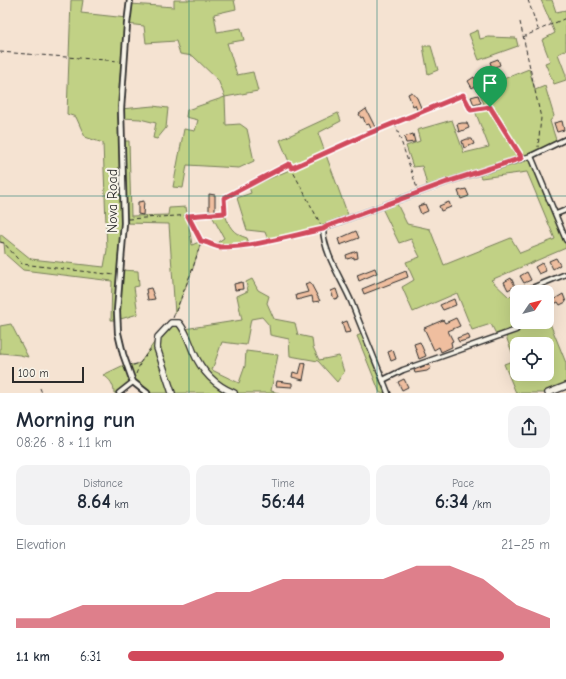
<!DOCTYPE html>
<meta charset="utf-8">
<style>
body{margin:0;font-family:"Comic Neue",sans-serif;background:#f2f2f3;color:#1f2937;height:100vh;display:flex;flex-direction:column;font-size:15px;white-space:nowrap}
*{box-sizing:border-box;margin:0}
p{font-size:13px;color:#747a83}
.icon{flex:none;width:22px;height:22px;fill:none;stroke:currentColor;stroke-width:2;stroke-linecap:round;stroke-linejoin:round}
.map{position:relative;height:393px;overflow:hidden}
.sheet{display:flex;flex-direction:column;background:#fff;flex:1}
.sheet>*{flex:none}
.needle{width:26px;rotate:55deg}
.tools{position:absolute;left:510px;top:285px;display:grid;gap:8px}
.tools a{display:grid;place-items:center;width:44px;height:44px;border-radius:8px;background:#fff;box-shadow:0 4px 16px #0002;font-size:20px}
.scale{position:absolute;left:12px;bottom:10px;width:72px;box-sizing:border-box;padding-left:4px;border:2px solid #2b2b2b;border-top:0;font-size:11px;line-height:14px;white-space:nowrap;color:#2b2b2b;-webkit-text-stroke:3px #f7f3e8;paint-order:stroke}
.pin{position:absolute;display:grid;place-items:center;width:34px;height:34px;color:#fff;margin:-41px -17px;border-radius:50% 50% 50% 0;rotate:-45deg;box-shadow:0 0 4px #0007}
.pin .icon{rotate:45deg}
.round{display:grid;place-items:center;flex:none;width:42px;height:42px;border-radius:12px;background:#f2f2f3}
.head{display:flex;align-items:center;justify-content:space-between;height:68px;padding:0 16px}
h1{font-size:22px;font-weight:700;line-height:30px}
.metrics{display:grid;grid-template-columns:repeat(3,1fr);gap:6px;height:68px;padding:4px 16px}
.metrics div{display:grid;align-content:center;border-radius:10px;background:#f2f2f3;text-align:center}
.metrics b{font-size:20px;font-weight:700}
.metrics small{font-size:11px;font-weight:400}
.metrics p{font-size:11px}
.chart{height:112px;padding:8px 16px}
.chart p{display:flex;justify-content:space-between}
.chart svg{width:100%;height:72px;margin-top:4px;fill:#d1495b;opacity:.7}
ul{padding:0 16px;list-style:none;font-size:13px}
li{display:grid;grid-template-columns:64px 48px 1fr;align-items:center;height:30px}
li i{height:10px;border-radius:5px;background:#d1495b}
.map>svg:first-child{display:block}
.green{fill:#c1d185;stroke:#767e58;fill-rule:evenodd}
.building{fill:#efbe9f;stroke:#2b2b2b}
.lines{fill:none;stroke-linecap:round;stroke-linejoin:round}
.minor-casing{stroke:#2b2b2b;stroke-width:7}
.tertiary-casing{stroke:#2b2b2b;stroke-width:8}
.secondary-casing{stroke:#2b2b2b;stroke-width:8}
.path{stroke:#2b2b2b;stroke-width:1;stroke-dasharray:4 3;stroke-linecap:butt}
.minor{stroke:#f7f3e8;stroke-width:4}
.tertiary{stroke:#f7f3e8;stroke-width:4.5}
.secondary{stroke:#f7f3e8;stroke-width:5.5}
.route-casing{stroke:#fff;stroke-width:8}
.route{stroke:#d1495b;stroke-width:5}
.grid{fill:none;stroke:#0f766e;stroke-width:1;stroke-opacity:0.55}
.labels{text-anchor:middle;stroke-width:4;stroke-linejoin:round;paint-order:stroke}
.street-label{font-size:14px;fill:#2b2b2b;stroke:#f7f3e8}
</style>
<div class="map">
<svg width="566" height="393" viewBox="0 0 566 393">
<rect width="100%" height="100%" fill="#f5e3d2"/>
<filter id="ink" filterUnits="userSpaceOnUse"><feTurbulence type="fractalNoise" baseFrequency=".025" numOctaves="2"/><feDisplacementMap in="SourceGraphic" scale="8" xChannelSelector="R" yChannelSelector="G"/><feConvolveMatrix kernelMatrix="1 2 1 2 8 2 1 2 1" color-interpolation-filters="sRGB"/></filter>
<g filter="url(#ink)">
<!-- green -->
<g class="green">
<path d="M71 0H83L81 13 127 18 130 4 174 7V0H234L236 9 214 14 217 32 241 28 244 40 227 43 237 75 253 72 258 91 225 97 226 125 240 124 247 129 254 161 239 168 187 165 183 188 173 187 184 129 195 131 198 120 186 117 187 110 225 97 218 80 193 56 180 54 176 41 146 43 144 26 127 24 121 109 153 106 168 108 166 128 157 139 153 138 156 123 140 119 121 118 122 141H129L131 216 168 215 169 208 186 207 192 245 201 241 193 268 175 314 169 224 124 223 121 270 138 271 139 286 134 287 138 314 117 320H111L112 281 23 270 5 254 4 243 0 242V234L31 259 104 267 107 250 103 143 85 137 76 117 67 114Z"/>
<path d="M541 0H552L556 12 566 10V50L558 54 566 75V80L554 84 545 63 550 61 542 40 555 33Z"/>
<path d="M478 30 480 39 488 37 516 38 518 46 479 60 469 34Z"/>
<path d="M423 46H431L438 70 428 74Z"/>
<path d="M529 69 535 90 545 86 554 116 550 121 557 143 531 156 566 240V248L491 280 509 297 517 294V322H547V316L566 363V386L548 393H516L504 364 515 360 505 334 497 336 491 324 472 330 457 293 413 312 402 287 414 280 406 262 420 257 411 239 399 243 381 206 396 202 407 224 430 229 444 265 511 238 520 253 555 239 527 172 481 178 478 172 428 189 422 166 413 167 406 146 420 141 417 130 452 120 464 153 489 147 475 111 484 104 478 89ZM517 344H547V374H517Z"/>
<path d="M338 113 341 121 318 133 349 218 323 229 268 240 265 232 247 230 237 198 251 193 249 187 292 169 280 140Z"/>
<path d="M225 213C228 226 233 234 247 238L249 243 219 247 218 242 224 238 211 214Z"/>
<path d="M252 279 258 290 269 296 267 303 274 319 295 323 298 335 312 338 313 347 319 360 339 356 344 372 337 382 318 361 290 356 289 339 270 335 269 325 262 317 251 319 246 345 222 342 212 370 239 383 245 366 246 351 278 355 271 391 279 393H147L133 382 119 393H114C114 385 110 379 103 375L126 364 134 365 140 363 158 337 171 323H179L184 329 242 320 237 296 248 291 246 282Z"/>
<path d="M11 324 28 357 20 355 1 353 0 355V326Z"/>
<path d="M364 333 388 393H380L357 336Z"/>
</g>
<!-- building -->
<g class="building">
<path d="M498 59 500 65 492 68 490 62Z"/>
<path d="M474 77 478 84 472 88 468 81Z"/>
<path d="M412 92 417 98 422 110 418 112 415 105 413 106 408 94Z"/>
<path d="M478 95 481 103 474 105 471 97Z"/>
<path d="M366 109 376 129 372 131 369 124 366 125 363 117 361 118 359 114Z"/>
<path d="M562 121 564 130 557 132 554 123Z"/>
<path d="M462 123H467L469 128 459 132 457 124Z"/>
<path d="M413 134 415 142 406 143 404 137Z"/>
<path d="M467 139H472L474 144 464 148 462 141Z"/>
<path d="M466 189 469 196 461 199 458 191Z"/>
<path d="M209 194 215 195V212L209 211Z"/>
<path d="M144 201 143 215 138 214V202Z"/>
<path d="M449 202 451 207 441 211 439 206Z"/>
<path d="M425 204 428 211 421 214 418 206Z"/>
<path d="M356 231 359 238 340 245 338 239Z"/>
<path d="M357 251 358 258 354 259V257L347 259 346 255Z"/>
<path d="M556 258 560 265 553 269 549 261Z"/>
<path d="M542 263 546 271 539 274 535 267Z"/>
<path d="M375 268 377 273 359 281 357 275Z"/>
<path d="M406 271 408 277 364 294 362 289Z"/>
<path d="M527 272 531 280 524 283 520 276Z"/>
<path d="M511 278 515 286 508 290 504 282Z"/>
<path d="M242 282 243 289 235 290 234 284Z"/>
<path d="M310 282 320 301 313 302 312 296 297 300 296 295 308 292 305 284Z"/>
<path d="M151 288 155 299 148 300 146 289Z"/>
<path d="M336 289 339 298 334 299 331 291Z"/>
<path d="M563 294 566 302 560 305 558 302 548 307 547 298 551 296 553 300Z"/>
<path d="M454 299 456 305 443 310 440 305Z"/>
<path d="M456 318 460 326 448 331 453 341 451 342 452 347 441 352 439 347 434 350 424 328 443 320 445 323Z"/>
<path d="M347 321 351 332 345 333 342 323Z"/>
<path d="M468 334 470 339 459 342 457 338Z"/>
<path d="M420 342 426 356 419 359 414 344Z"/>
<path d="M393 350 396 359 391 361 388 352Z"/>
<path d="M302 363 306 364 303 380 292 377 293 372 299 374Z"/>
<path d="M429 364 431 368 427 371 415 373 414 370Z"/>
<path d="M404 379 408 387 402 390 398 382Z"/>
<path d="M277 381 292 383V387L276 386Z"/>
</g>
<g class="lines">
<defs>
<g id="minor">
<path d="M531 156 566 240"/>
<path d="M556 214 566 210"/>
<path d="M522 292 566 274"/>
<path d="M383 380 403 370 516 330"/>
<path d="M119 393 133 382"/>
<path d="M388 393C376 362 363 332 351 301 341 278 324 254 323 229L328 226 447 182 531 156 566 139"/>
</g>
<path id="tertiary" d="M130 0 127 24 121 109 124 223 117 311 118 333 123 354 133 382 147 393"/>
<g id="secondary">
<path d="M172 393 157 348 158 337 171 323H179C186 331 189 341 193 351 201 370 214 385 234 393"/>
<path d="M548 393 566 386"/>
</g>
</defs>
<!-- minor casing -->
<use href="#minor" class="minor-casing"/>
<!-- tertiary casing -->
<use href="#tertiary" class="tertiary-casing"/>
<!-- secondary casing -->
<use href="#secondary" class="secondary-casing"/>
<!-- path -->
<g class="path">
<path d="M528 0 538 29"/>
<path d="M520 22 541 118 538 147"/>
<path d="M523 37 566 18"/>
<path d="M0 52 119 61"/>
<path d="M395 123 417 188"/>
<path d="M293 168 365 135 463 95 471 110 490 107 520 154"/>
<path d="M188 216 201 241C209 242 215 247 221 247 251 247 289 236 318 230"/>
<path d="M128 219 225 213 224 198 289 164 321 225"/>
<path d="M0 242 4 243 22 264 115 275"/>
<path d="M173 318 193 268 201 242"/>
<path d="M516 326 517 305"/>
<path d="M133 365 140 363 151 348"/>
<path d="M136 374 140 364"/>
<path d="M40 388 42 393"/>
</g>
<!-- minor -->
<use href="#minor" class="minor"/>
<!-- tertiary -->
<use href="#tertiary" class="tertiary"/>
<!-- secondary -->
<use href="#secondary" class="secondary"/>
</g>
</g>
<g class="lines" filter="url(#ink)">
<defs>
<path id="route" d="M463 95 471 110 490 107 522 158 447 182 328 226 323 229C290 236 255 247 221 247 215 247 208 242 201 241L188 216 225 213 224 198 289 164 292 168 365 135Z"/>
</defs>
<!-- route casing -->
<use href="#route" class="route-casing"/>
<!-- route -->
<use href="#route" class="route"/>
</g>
<!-- grid -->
<path class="grid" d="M189 0V393M377 0V393M0 196H566"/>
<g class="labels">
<!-- street labels -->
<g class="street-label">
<text transform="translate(112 201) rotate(-90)" y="5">Nova Road</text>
</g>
</g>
</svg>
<div class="tools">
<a><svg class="needle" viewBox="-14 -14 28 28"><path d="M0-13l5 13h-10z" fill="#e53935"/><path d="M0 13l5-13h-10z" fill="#747a83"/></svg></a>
<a><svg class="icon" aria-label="locate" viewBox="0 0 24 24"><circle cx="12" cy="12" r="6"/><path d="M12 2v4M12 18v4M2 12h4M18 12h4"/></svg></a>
</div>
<div class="scale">100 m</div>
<div class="pin" style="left:490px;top:107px;background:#1e9e55"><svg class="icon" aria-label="arrive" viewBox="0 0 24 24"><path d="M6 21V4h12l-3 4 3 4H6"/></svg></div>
</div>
<section class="sheet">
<div class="head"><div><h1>Morning run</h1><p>08:26 · 8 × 1.1 km</p></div><a class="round"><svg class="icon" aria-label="share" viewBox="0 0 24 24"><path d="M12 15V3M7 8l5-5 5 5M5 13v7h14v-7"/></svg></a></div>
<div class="metrics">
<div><p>Distance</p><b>8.64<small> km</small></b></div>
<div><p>Time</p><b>56:44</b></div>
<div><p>Pace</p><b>6:34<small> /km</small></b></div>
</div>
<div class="chart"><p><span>Elevation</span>21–25 m</p>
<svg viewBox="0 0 160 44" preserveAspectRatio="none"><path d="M0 44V38L10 38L20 30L30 30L40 30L50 30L60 22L70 22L80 14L90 14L100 14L110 14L120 6L130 6L140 14L150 30L160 38V44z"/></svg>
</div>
<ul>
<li><b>1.1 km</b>6:31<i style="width:89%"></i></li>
</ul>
</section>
